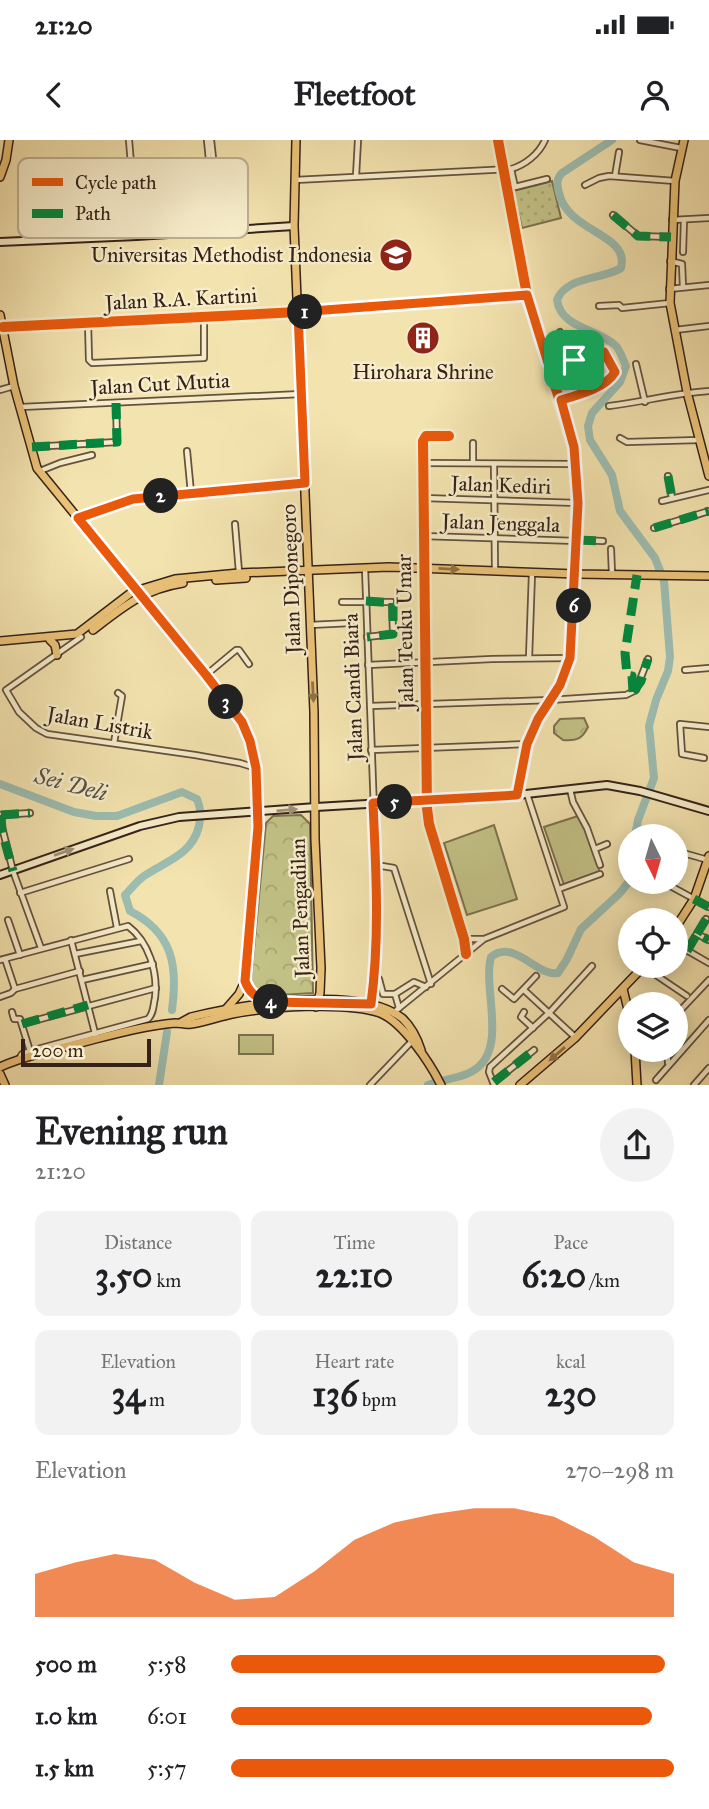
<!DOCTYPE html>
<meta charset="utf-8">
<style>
body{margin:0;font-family:"IM FELL Great Primer",serif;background:#f2f2f2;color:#202124;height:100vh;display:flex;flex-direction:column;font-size:26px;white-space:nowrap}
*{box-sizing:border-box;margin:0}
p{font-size:23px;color:#757577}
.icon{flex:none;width:38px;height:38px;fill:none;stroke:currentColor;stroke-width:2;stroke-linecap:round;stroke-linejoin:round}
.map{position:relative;height:945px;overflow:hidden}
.drawer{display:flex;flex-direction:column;background:#fff;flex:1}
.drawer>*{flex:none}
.needle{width:46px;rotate:175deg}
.controls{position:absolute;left:618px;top:684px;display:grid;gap:14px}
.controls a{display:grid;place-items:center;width:70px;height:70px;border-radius:50%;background:#fff;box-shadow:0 4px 18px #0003;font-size:35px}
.scale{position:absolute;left:21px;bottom:18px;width:130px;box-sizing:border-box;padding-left:7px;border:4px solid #352118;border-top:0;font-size:19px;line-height:24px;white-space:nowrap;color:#352118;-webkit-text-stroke:5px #f7edcb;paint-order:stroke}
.pin{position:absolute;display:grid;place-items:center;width:60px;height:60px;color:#fff;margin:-30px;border-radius:14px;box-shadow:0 4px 10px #0006}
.km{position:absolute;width:35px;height:35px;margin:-18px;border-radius:50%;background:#222;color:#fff;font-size:19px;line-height:35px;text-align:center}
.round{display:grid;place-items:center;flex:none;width:74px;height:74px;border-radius:37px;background:#f2f2f2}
.head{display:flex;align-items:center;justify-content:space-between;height:119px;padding:0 35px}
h1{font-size:38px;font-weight:700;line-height:52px}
.figures{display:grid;grid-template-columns:repeat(3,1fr);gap:10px;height:119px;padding:7px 35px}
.figures div{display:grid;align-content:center;border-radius:14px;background:#f2f2f2;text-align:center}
.figures b{font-size:35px;font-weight:700}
.figures small{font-size:19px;font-weight:400}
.figures p{font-size:19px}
.chart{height:196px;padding:14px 35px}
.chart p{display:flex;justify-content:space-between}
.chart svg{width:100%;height:126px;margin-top:7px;fill:#ea580c;opacity:.7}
ul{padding:0 35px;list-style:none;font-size:23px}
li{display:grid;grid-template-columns:112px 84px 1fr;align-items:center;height:52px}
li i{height:18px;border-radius:9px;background:#ea580c}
.status{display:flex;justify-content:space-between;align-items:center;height:49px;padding:0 35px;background:#fff;direction:ltr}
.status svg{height:19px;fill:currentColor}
header{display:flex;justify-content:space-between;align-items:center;height:91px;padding:0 35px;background:#fff;font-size:32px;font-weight:700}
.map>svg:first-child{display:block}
.grass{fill:url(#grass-dots);stroke:#7c714f;stroke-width:2}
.park{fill:url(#park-crowns);stroke:#7c714f;stroke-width:2}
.garden{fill:#c2c186;stroke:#7c714f;stroke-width:2}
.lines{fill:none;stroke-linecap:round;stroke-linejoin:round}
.river{stroke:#9cbdb1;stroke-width:8}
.street-casing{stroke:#64523e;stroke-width:8}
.secondary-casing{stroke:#352118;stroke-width:10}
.primary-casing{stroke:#352118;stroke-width:10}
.street{stroke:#f7edcb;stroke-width:4.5}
.secondary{stroke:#f7edcb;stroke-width:6}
.primary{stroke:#eac278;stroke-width:7}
.quiet{stroke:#00873e;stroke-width:9;stroke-dasharray:18 9;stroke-linecap:butt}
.cycleway-casing{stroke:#f7edcb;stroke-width:15}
.cycleway{stroke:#e8590c;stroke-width:10}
.oneway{fill:#907248}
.oneway2{fill:#a0917a}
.route-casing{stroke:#fff;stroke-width:14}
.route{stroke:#ea580c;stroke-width:9}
.labels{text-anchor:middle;stroke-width:5;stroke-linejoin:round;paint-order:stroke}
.poi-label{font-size:21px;fill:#352118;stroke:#f7edcb;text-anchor:end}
.street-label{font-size:21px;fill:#352118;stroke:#f7edcb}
.water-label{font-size:23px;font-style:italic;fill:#545046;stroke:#f7edcb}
.key{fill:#f7edcb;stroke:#bdb095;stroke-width:2}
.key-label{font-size:19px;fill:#352118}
</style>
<div class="status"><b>21:20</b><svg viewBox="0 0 49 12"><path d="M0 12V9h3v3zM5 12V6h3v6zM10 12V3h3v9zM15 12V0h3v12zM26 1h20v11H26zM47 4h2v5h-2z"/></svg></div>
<header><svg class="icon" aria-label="back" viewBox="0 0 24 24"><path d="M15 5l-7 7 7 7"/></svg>Fleetfoot<svg class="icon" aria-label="person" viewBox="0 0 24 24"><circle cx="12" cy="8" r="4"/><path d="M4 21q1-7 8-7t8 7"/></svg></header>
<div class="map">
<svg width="709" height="945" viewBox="0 0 709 945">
<defs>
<pattern id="grass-dots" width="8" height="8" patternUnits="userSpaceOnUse" patternTransform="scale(1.75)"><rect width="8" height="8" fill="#c2c186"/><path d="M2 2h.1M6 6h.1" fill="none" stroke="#a7a673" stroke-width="1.8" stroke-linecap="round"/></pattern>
<pattern id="park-crowns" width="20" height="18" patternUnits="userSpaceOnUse" patternTransform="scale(1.75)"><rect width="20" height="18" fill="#c2c186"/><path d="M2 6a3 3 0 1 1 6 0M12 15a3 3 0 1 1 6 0" fill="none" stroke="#a7a673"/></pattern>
</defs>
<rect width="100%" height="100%" fill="#f3e3af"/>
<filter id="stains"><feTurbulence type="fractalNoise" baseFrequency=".00286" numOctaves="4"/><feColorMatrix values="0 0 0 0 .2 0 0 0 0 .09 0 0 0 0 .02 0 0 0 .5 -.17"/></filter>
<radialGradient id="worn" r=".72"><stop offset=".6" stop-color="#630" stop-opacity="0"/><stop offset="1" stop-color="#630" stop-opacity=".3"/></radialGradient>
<!-- grass -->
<path class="grass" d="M552 41 561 78 522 88 513 51Z"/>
<!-- park -->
<g class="park">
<path d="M584 578 588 587C582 599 577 601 563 600L554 593V586L560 579Z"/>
<path d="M301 675 310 684 313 853 263 856 250 851 266 683 273 676Z"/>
</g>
<!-- garden -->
<g class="garden">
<path d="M578 676 584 683 600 733 564 745 544 687Z"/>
<path d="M494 685 517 759 467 775 444 703Z"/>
<rect x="239" y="895" width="34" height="19"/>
</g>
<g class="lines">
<!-- river -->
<g class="river">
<path d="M612 0 562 33C556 39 557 45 559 53 568 93 630 93 621 128 602 140 566 136 557 160 561 189 598 188 616 206 621 212 623 220 626 226L620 242 592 273 588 286 590 300 612 335 620 371 655 418 664 441 670 517 668 531 656 560 649 586 654 638 638 680 635 696"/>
<path d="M0 644 74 672 96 676H117L182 652 197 659C201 669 201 675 199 686 192 715 166 721 144 736 137 741 131 749 125 755L130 771C173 793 178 826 172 870"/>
<path d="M159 945 167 892"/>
<path d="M428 945C442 939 458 939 471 932 510 911 482 851 491 817 514 798 537 837 558 833L567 819 581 789 620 753 630 740"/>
</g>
<defs>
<g id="street">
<path d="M129 0 137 96"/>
<path d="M207 0 216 90"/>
<path d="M211 0 221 90"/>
<path d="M640 0 681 8"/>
<path d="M511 29 515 47 547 39"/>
<path d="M356 36 358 0"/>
<path d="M615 36 619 12"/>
<path d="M295 40 511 29C525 25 539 14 545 0"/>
<path d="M77 42 132 39"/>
<path d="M585 45 599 38 609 36 675 41"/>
<path d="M613 75 638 96 671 97"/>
<path d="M672 80 709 78"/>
<path d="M683 112 684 80"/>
<path d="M670 121 682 124 683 147"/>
<path d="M669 149 709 145"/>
<path d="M599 166 619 165 622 168 670 163"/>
<path d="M88 182 89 220 92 223 204 218V177"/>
<path d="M675 190 709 186"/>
<path d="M560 192 570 216"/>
<path d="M548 223 570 216 572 220H576L604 212 615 232C606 248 578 255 561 260"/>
<path d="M636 224 645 262"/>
<path d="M0 250 14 246"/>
<path d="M609 266C643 262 675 253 709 251"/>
<path d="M21 267 301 254"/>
<path d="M449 296H426L423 301 427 668 429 684 464 799 466 814"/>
<path d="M620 298 627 302 699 300"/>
<path d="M32 307 117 302 116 263"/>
<path d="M187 311 191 353"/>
<path d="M423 323 575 324"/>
<path d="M473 323V303"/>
<path d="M494 324 495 430"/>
<path d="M40 331 60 323 92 315"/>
<path d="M668 336 672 358"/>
<path d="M423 358 578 363"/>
<path d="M662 361 709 350"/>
<path d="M78 378 133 359 305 343"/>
<path d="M235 384 239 432"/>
<path d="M654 388 709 371"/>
<path d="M422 396 577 401"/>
<path d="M578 400 603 401"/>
<path d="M611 409 612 434"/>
<path d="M365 428 376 725V824L371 864"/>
<path d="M342 462H392L393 494 367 497"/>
<path d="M310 485 351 483"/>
<path d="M81 497 6 550 19 572 36 588 47 594 195 615 240 623 256 628"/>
<path d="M529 518 532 433"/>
<path d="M368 525 492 519 570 518"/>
<path d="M685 530 709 528"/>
<path d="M206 535 236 510H239L249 524"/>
<path d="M370 566 550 560 626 555 636 550 648 519"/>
<path d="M114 603 122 556 118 553"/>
<path d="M371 610 527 604"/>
<path d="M704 618 682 614 680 584 709 587"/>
<path d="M570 649 573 662 587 688 600 725"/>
<path d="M517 655 527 604 538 579 560 545 568 526 576 434"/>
<path d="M1 675 0 679 13 731 41 808"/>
<path d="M1 675 30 673"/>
<path d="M595 709 607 704"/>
<path d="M676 711 708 720"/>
<path d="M376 725 394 728 431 844"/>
<path d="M663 742 709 767"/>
<path d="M559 749 600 734"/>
<path d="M110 751 117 788"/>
<path d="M20 753 129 719"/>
<path d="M8 780 20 815"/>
<path d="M697 794 706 779"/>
<path d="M464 799H483"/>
<path d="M71 800 96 897"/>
<path d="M676 804 709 823"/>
<path d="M687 811 697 794 709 800"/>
<path d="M75 814 141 801"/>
<path d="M5 819 15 849 80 831"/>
<path d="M0 820 128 786C149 802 158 832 155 858 153 866 154 873 148 879L30 911 20 879H14L12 872"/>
<path d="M644 827 687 856"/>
<path d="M375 835 379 839 383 854H395"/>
<path d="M82 840 153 824"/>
<path d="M502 849 514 859 536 836"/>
<path d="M524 850 575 897"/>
<path d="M0 857 11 853 15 849"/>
<path d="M651 861 656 864"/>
<path d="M399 868 395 854 414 842 426 847"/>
<path d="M524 872 521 877 533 888"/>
<path d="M393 873 484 799 564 767 527 654"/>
<path d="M676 875 709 840"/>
<path d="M22 884 156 848"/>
<path d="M667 910 668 923"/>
<path d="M19 919 22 914 30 911"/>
<path d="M656 940 709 880"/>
<path d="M494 942 534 910"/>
<path d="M370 945 413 900"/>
<path d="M494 945 489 932 490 927 550 872 592 826"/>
<path d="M694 945 709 928"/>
</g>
<g id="secondary">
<path d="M498 0 527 155 574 307 578 363 576 434"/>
<path d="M0 102 137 96 294 86"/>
<path d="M3 187 298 172 527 155"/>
<path d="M0 735 140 686 179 677 316 667 517 655 607 645 640 651 709 671"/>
</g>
<g id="primary">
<path d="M296 0 294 86 314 572 315 699 321 828 320 853 316 867"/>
<path d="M684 0 675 41 670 163 687 252 709 336"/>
<path d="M0 37 6 20 9 0"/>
<path d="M0 175 14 246 37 328 206 535 242 582 250 601 256 628 258 687 245 841 239 854 226 869"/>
<path d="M216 440 246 438"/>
<path d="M93 490C123 467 144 449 183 443"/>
<path d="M50 500 55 505 57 515"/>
<path d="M0 501 77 494 132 452 175 439 239 433 389 427 576 434 709 436"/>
<path d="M676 787 694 759 709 716"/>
<path d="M245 841 250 853 269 861"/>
<path d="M623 849 630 878"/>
<path d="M180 883 191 877C242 865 358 844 402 878 412 887 417 898 421 910"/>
<path d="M635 910 637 945"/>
<path d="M0 927C24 916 51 911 76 904 108 896 142 886 175 883 181 883 185 885 191 884 205 882 218 877 232 874 268 867 346 861 380 873 403 882 430 923 441 945"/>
<path d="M0 934 5 945"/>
<path d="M520 945 575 898 644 826"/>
</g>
</defs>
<!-- street casing -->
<use href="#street" class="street-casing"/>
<!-- secondary casing -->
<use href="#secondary" class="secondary-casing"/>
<!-- primary casing -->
<use href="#primary" class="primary-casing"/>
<!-- street -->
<use href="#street" class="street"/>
<!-- secondary -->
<use href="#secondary" class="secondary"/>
<!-- primary -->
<use href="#primary" class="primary"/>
<!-- quiet -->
<g class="quiet">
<path d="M613 75 638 96 671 97"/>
<path d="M32 307 117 302 116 263"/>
<path d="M668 336 672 358"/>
<path d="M654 388 709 371"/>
<path d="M578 400 603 401"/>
<path d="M366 461 393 463V494L367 497"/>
<path d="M633 552 632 536 627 535 625 513 637 435"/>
<path d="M633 552 641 541 648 519"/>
<path d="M1 675 2 691 13 731"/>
<path d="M1 675 30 673"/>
<path d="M694 759 709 767"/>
<path d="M697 794 706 779"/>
<path d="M687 811 697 794 709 800"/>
<path d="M22 884 88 865"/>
<path d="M494 942 534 910"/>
</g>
<defs>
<g id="cycleway">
<path d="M498 0 527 155 574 307 578 363 570 518 560 545 538 579 527 604 517 655"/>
<path d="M3 187 298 172 527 155"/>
<path d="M449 296H426L423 301 427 668 429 684 464 799 466 814"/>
</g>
</defs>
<!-- cycleway casing -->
<use href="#cycleway" class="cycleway-casing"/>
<!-- cycleway -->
<use href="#cycleway" class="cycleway"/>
</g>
<!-- one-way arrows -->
<defs><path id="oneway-solid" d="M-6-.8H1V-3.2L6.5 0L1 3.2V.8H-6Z" transform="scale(1.75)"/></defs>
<g class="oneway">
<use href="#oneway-solid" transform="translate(449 429) rotate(3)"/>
<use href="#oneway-solid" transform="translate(313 552) rotate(87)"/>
<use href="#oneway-solid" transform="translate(557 914) rotate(139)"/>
</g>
<g class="oneway2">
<use href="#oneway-solid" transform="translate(287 670) rotate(-5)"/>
<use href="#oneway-solid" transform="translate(64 712) rotate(-19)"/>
</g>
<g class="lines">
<defs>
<path id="route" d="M527 155 548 223 570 216 576 220 604 212 615 232C606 248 578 255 561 260L574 307 578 363 570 518 560 545 538 579 527 604 517 655 373 663C376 730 380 797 371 864L271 862C257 857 250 855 245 841L258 687 256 628 250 601 242 582 206 535 78 378 133 359 305 343 298 172Z"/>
</defs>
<!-- route casing -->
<use href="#route" class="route-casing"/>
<!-- route -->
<use href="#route" class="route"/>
</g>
<!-- icons -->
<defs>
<symbol id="university-disc" viewBox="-11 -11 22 22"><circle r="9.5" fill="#8f2418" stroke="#f7edcb"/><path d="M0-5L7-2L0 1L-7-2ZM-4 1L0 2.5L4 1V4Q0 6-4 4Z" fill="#fff"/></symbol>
<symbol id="building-disc" viewBox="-11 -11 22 22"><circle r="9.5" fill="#8f2418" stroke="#f7edcb"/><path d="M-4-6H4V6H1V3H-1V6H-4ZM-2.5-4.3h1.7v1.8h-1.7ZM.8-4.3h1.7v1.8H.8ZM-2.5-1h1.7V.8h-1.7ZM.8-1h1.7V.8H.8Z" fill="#fff"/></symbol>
</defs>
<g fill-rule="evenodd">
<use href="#university-disc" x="377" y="96" width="38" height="38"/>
<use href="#building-disc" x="404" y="179" width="38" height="38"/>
</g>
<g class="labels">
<!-- poi labels -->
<g class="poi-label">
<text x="372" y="122">Universitas Methodist Indonesia</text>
<text x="423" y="239" text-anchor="middle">Hirohara Shrine</text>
</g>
<!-- street labels -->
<g class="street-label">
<text transform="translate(181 159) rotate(-3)" y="7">Jalan R.A. Kartini</text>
<text transform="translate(160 244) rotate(-3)" y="7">Jalan Cut Mutia</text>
<text transform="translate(501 345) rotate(2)" y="7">Jalan Kediri</text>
<text transform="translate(501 383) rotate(2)" y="7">Jalan Jenggala</text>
<text transform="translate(291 439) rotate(-92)" y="7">Jalan Diponegoro</text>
<text transform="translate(405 492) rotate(-91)" y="7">Jalan Teuku Umar</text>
<text transform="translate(353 547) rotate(-92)" y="7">Jalan Candi Biara</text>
<text transform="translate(100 583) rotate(10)" y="7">Jalan Listrik</text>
<text transform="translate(300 768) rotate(-92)" y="7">Jalan Pengadilan</text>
</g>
<!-- water labels -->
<g class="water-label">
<text transform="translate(71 644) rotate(15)" y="8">Sei Deli</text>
</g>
</g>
<!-- legend -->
<rect x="18" y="18" width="230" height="80" rx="10" class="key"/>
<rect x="32" y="38" width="31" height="8" fill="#e8590c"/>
<rect x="32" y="69" width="31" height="9" fill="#00873e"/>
<g class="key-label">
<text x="75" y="49">Cycle path</text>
<text x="75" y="80">Path</text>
</g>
<rect width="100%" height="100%" filter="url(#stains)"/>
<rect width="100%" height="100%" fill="url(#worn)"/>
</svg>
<div class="controls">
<a><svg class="needle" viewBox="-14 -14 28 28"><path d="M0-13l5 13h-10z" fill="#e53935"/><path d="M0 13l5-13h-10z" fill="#757577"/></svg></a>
<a><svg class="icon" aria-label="locate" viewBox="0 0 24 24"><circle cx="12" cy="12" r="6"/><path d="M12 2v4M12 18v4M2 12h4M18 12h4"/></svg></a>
<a><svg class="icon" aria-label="layers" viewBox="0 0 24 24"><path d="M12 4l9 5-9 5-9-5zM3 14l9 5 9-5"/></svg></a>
</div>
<div class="scale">200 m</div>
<div class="pin" style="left:574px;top:220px;background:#1e9e55"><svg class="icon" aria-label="arrive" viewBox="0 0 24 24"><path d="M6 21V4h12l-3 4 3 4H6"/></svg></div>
<b class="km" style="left:305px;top:172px">1</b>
<b class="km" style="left:161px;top:356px">2</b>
<b class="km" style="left:226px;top:562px">3</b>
<b class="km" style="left:271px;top:862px">4</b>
<b class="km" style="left:395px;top:662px">5</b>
<b class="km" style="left:574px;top:466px">6</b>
</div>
<section class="drawer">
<div class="head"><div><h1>Evening run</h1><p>21:20</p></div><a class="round"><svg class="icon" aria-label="share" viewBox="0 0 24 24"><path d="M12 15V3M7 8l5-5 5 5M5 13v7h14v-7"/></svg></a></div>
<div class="figures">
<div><p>Distance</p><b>3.50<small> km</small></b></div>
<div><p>Time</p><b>22:10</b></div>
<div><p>Pace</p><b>6:20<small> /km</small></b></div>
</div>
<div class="figures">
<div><p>Elevation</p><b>34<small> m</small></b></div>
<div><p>Heart rate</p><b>136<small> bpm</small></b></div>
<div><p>kcal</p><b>230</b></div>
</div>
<div class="chart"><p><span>Elevation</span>270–298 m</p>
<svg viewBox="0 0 160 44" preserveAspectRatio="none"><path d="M0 44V29L10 25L20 22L30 24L40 32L50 38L60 37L70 28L80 17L90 11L100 8L110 6L120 6L130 9L140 16L150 25L160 29V44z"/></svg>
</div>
<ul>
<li><b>500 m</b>5:58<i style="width:98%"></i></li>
<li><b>1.0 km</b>6:01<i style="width:95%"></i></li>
<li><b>1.5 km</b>5:57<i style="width:100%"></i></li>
</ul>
</section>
